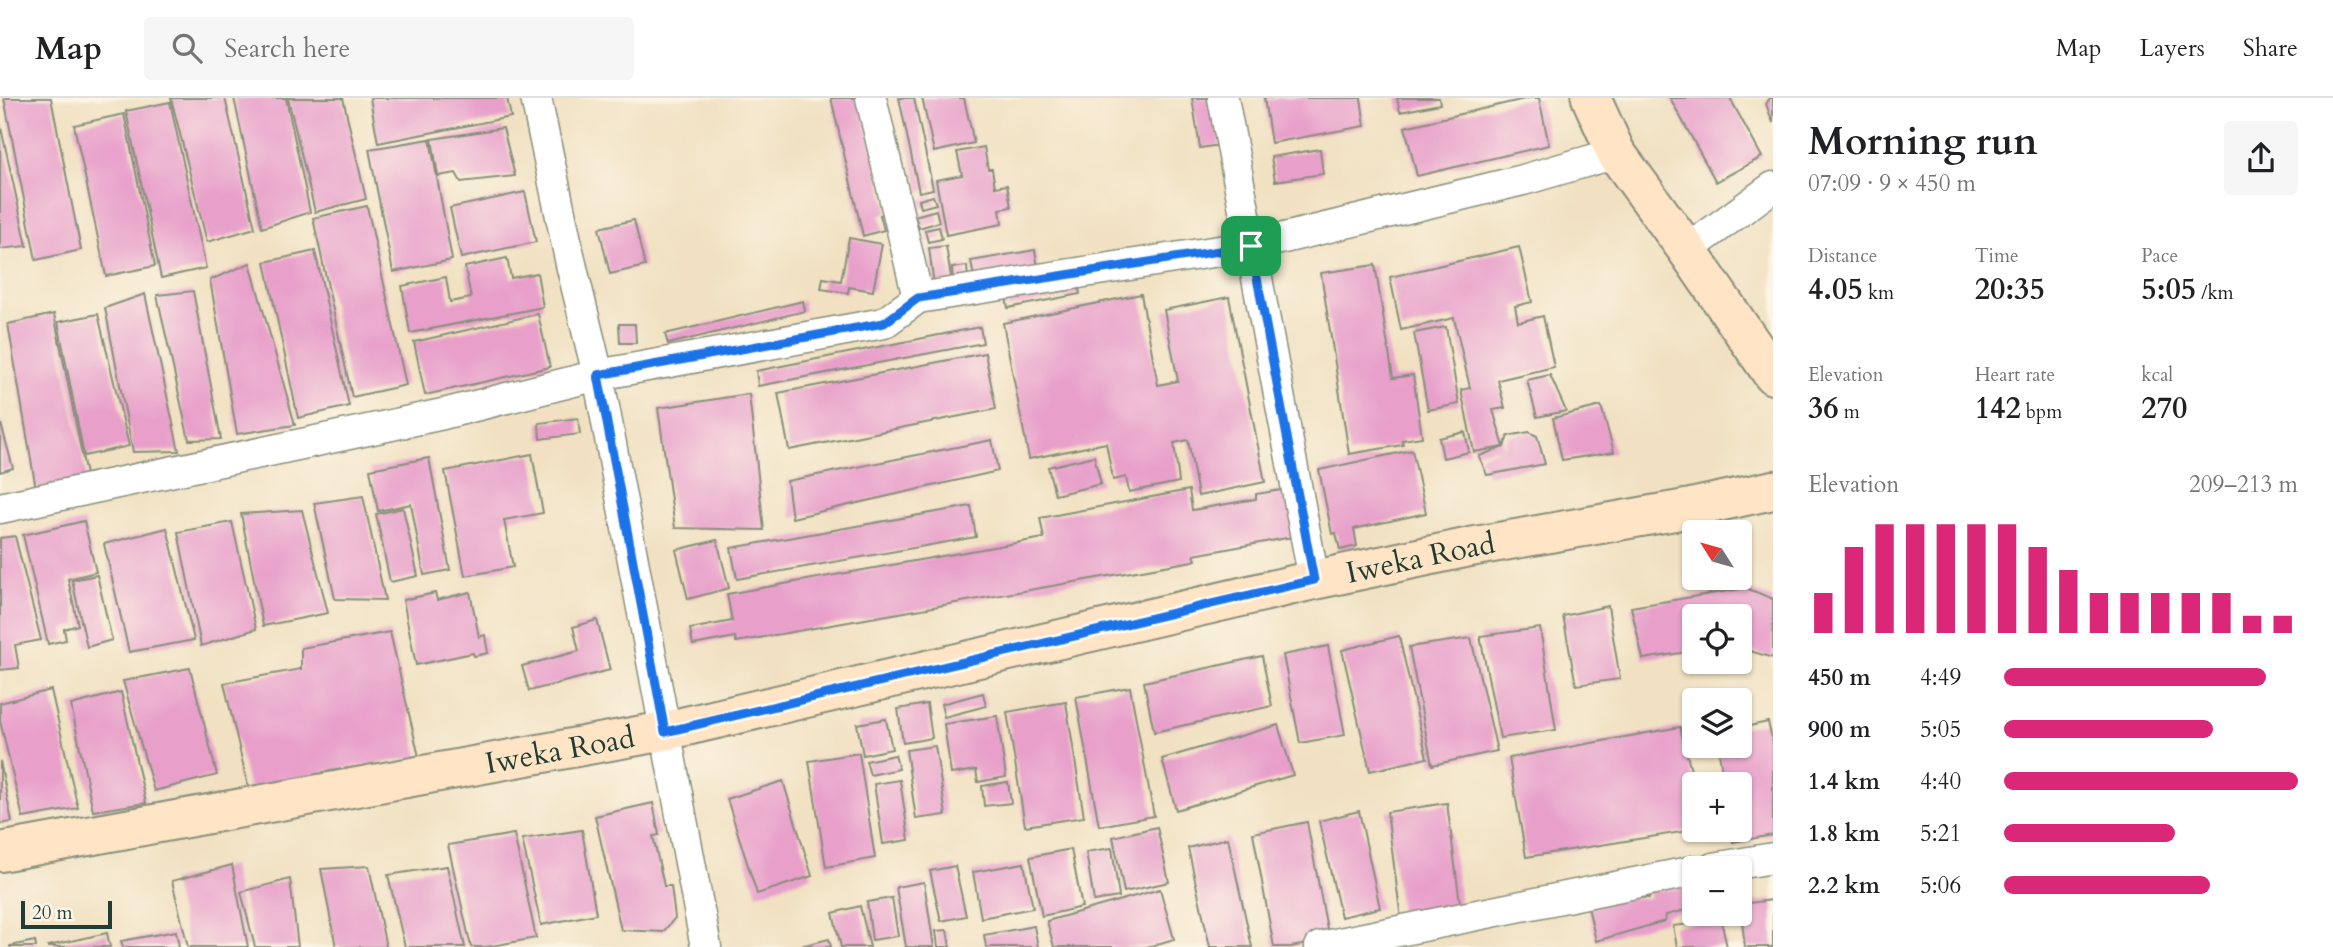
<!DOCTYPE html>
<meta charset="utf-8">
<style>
body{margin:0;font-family:Cardo,serif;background:#f6f6f6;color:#202124;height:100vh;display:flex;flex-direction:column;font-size:26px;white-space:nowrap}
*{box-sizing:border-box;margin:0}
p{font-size:23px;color:#757577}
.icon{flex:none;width:38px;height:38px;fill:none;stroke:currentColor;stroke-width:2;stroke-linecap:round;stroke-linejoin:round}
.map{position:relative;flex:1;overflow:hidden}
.sheet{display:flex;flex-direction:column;background:#fff;width:560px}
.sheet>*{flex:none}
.needle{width:46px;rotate:307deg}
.fabs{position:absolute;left:1682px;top:422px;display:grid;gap:14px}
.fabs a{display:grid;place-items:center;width:70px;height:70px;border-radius:7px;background:#fff;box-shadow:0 2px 5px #0004;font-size:35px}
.scale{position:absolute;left:21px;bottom:18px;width:91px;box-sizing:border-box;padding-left:7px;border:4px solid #1f3d34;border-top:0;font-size:19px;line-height:24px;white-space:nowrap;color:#1f3d34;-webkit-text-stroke:5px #fcf5e5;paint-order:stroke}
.pin{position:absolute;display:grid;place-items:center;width:60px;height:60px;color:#fff;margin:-30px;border-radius:14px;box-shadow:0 4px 10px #0006}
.round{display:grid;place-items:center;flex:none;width:74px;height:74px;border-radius:7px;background:#f6f6f6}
.head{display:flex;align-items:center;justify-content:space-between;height:119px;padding:0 35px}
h1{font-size:38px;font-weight:700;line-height:52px}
.metrics{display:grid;grid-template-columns:repeat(3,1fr);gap:10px;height:119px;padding:7px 35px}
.metrics div{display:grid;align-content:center}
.metrics b{font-size:30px;font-weight:700}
.metrics small{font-size:19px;font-weight:400}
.metrics p{font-size:19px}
.chart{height:196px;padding:14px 35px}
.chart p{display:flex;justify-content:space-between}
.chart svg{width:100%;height:126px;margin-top:7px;stroke:#db2777;stroke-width:6}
ul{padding:0 35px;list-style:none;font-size:23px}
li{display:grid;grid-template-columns:112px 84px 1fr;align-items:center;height:52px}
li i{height:18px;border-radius:9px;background:#db2777}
header{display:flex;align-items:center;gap:42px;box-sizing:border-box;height:98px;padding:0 35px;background:#fff;border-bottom:2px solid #e0e0e0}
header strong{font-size:33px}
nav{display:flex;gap:38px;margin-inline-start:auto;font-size:24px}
.search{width:490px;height:63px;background:#f6f6f6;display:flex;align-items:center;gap:18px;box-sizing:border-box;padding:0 24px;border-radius:7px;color:#757577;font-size:26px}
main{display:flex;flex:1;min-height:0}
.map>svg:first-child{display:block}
.building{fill:#e8a0cb}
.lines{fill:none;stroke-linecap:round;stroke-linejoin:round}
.street-casing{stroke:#888f7b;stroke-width:33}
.secondary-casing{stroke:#888f7b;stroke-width:42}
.street{stroke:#fff;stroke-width:30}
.secondary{stroke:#ffe4c6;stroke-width:38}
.route-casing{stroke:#fff;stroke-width:14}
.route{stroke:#1a73e8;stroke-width:9}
.labels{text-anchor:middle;stroke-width:5;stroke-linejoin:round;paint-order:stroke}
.street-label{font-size:30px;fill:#1f3d34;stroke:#fcf5e5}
</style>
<header>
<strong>Map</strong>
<div class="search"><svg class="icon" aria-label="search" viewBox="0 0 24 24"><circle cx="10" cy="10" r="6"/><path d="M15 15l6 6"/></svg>Search here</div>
<nav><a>Map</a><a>Layers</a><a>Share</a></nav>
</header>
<main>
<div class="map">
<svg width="1773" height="849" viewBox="0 0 1773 849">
<rect width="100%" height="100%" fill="#fcf5e5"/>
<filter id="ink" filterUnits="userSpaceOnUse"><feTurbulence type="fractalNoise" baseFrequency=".0143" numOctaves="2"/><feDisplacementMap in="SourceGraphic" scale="14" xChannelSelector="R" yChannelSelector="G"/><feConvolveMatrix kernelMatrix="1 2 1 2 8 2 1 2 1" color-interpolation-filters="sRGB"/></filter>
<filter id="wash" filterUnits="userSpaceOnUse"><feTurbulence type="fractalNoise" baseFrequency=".00686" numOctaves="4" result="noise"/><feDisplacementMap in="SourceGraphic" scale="28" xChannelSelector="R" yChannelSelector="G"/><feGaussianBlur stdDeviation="1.57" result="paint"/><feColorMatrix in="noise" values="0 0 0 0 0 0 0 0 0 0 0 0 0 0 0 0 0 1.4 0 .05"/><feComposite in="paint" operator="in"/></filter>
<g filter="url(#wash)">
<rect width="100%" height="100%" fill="#f1e1c2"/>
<g id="blocks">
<!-- building -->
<g class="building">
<path d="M4 0H51L81 152 36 162Z"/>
<path d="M171 0H225L255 130 207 144Z"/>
<path d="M234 0H286L310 114 262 130Z"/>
<path d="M288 0H343L366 101 315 114Z"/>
<path d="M370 0H507L511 19 378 45Z"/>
<path d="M831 0H860L888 114 880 117 884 132 863 138Z"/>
<path d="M899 0H914L933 91 919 94Z"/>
<path d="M922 0H964L974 45 934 54Z"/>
<path d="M1192 0H1213L1220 47 1200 50Z"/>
<path d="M1264 0H1361L1365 28 1271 45Z"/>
<path d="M1397 0H1439L1440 6 1400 14Z"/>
<path d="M1529 0H1539L1549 47 1417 78 1405 29Z"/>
<path d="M1670 0H1730L1762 59 1716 84Z"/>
<path d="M1770 0H1773V25L1766 6Z"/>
<path d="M170 4 206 170 161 180 126 13Z"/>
<path d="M124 16 155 168 106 178 74 27Z"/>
<path d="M0 25 27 148 0 151Z"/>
<path d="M503 30 515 78 461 84 456 75 438 78 432 41Z"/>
<path d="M430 41 452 162 393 174 369 51Z"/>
<path d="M984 49 988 71H992L995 89 1007 87 1011 109 1000 111 1002 126 946 137 936 82 962 77 957 54Z"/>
<path d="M1320 51 1323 76 1275 83 1271 59Z"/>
<path d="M525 94 536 144 461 160 450 110Z"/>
<path d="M933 98 936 106 921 110 919 102Z"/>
<path d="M367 108 406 287 352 299 313 120Z"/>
<path d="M936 112 939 124 919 130 915 118Z"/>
<path d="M634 122 645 168 610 176 599 130Z"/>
<path d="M939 129 942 141 928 144 925 132Z"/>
<path d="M849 140 882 146 873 193 849 189 848 195 821 191 823 180 841 183Z"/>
<path d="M946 148 952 185 934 188 929 150Z"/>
<path d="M1519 149 1532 204 1515 208 1518 224 1543 218 1554 269 1498 282 1505 310 1493 312 1504 349 1474 354 1461 292 1470 290 1454 220 1401 232 1390 179Z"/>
<path d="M1035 152 1038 169 974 180 971 163Z"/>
<path d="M315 153 349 308 298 320 265 164Z"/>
<path d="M507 160 511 180 537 175 543 209 410 235 402 188 446 179 450 204 471 200 465 169Z"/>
<path d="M250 165 295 327 237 336 210 182Z"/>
<path d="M1375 167 1393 280 1413 277 1422 339 1402 342 1403 347 1349 356 1321 175Z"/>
<path d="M967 168 968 181 953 183 952 170Z"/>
<path d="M1077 179 1080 196 1008 210 1005 193Z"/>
<path d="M193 193 221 341 189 342 157 197Z"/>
<path d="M145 196 179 353 133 354 105 210Z"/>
<path d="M1141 196 1158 287 1178 283 1164 212 1229 199 1265 384 1198 398 1188 342 1174 345 1179 384 1129 394 1126 379 1113 382 1106 345 1029 361 1003 225Z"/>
<path d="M803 203 805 213 668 246 665 236Z"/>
<path d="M54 216 87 382 36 391 8 226Z"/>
<path d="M98 216 129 348 84 358 58 224Z"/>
<path d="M538 216 550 269 425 297 414 244Z"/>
<path d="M619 226H635L636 245H620Z"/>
<path d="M980 229 983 245 758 288 756 273Z"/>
<path d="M1446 229 1459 306 1428 312 1414 235Z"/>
<path d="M985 255 996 311 789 352 778 295Z"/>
<path d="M1550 277 1566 313 1537 319 1527 282Z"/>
<path d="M749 296 764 432 675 430 658 310Z"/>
<path d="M1601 308 1614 354 1562 362 1553 320Z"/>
<path d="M578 320 580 336 540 341 539 325Z"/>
<path d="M0 322 13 370 0 374Z"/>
<path d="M1465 334 1469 354 1443 360 1439 340Z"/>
<path d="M1529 334 1537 338 1545 366 1487 377 1479 358 1504 349 1508 338Z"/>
<path d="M992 342 998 373 792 420 787 383Z"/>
<path d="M1412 352 1426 415 1354 431 1357 448 1340 452 1336 435 1332 436 1319 372Z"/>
<path d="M532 356 543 415 504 422 513 469 465 478 445 373Z"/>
<path d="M1094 358 1101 386 1055 397 1048 369Z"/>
<path d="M429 360 450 472 424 477 411 406 378 413 370 371Z"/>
<path d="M1288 391 1298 438 1194 457 1196 462 1193 463 736 544 735 539 693 547 690 531 732 523 727 496 1044 440 1040 420 1189 392 1192 412 1256 401V396Z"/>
<path d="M363 398 385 502 335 501 314 405Z"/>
<path d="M971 408 976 439 737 481 731 450Z"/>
<path d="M403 410 418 478 390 484 376 416Z"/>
<path d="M302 412 328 515 263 528 241 416Z"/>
<path d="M84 423 96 474 68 481 78 527 64 531 66 542 48 546 23 437Z"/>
<path d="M232 424 256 531 201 548 178 434Z"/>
<path d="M167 430 194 542 129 554 104 446Z"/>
<path d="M15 438 41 542 15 547 19 570 0 572V440Z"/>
<path d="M717 442 729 490 688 501 676 452Z"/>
<path d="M97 477 112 542 87 549 72 482Z"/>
<path d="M1746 490 1773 501V560L1740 550V518H1694V553L1643 561 1631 509Z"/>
<path d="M470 494 479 539 485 537 488 555 474 558 473 555 416 567 403 502 435 495 437 502Z"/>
<path d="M1608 508 1620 581 1576 587 1563 518Z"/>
<path d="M597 522 610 572 529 593 522 568 579 553 573 529Z"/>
<path d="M1540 530 1556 632 1500 640 1480 538Z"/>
<path d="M390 534 419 659 323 674V683L250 696 224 585 301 571V550Z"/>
<path d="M1399 538 1427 660 1370 673 1342 552Z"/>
<path d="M1471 540 1497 653 1432 667 1409 549Z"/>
<path d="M1328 548 1345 637 1300 645 1283 557Z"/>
<path d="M1262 558 1272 608 1154 634 1144 584Z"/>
<path d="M190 570 217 677 154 693 123 583Z"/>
<path d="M1130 589 1154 718 1099 728 1076 599Z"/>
<path d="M51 592 78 710 23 720 0 623V605Z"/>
<path d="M121 594 146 705 93 713 71 607Z"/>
<path d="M983 595 986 608 944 619 941 606Z"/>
<path d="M1066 604 1084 719 1025 728 1007 614Z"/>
<path d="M927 606 932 640 903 645 898 611Z"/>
<path d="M997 618 1006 679 978 684 976 672 951 676 944 626Z"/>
<path d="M886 621 892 651 863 657 857 626Z"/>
<path d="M1768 624 1773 646V737L1733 744 1731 732H1740V686H1724L1718 648H1740V630Z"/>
<path d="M1278 627 1293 677 1176 712 1162 661Z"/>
<path d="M1680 629 1694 685V732L1526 759 1509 660Z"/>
<path d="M935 648 946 717 916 721 906 652Z"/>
<path d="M859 655 875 760 826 769 809 663Z"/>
<path d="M895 657 899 671 870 677 866 663Z"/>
<path d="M0 663 12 724 0 726Z"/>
<path d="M900 682 909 742 883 746 874 686Z"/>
<path d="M783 683 812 778 757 796 727 701Z"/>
<path d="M1008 684 1011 705 984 708 982 688Z"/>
<path d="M653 705 659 737 653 738 664 788H671L675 820 663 834 621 832 595 718Z"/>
<path d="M1447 705 1461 813 1401 821 1387 714Z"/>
<path d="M1359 713 1380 810 1341 819 1319 723Z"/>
<path d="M1307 724 1329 842 1291 849H1274L1253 735Z"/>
<path d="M1157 729 1169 784 1124 794 1113 739Z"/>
<path d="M582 732 596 816 541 827 522 741Z"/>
<path d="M514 736 536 840 486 849H471L448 747Z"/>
<path d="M1228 740 1252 849H1210L1188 750Z"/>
<path d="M1112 750 1119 799 1094 803 1086 754Z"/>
<path d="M1071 751 1082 809 1042 818 1030 759Z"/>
<path d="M1024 765 1033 810 981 820 973 774Z"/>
<path d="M232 767 248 849H188L172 783Z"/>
<path d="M369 768 386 849H336L321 771Z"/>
<path d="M447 768 465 849H405L388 777Z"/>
<path d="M955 768 966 818 941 823 930 773Z"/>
<path d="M1743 776 1748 796 1740 798V777Z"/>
<path d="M290 781 298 849H255L241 794Z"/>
<path d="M924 784 934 849H906L896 789Z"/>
<path d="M1694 789V810L1666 817 1665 823 1596 843 1588 809 1620 799 1649 800 1650 793Z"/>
<path d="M1160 791 1174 841 1147 849H1054L1047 823Z"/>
<path d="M892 800 898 838 872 842 867 804Z"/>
<path d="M1773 802V849H1745L1740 806Z"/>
<path d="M860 808 870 849H841L833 815Z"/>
<path d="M1721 822 1727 849H1677L1673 828Z"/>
<path d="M1034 828 1038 849H986L984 837Z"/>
<path d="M947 832 950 849H938L936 833Z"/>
<path d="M176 833 179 849H123L121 843Z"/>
<path d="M107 835 110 849H48V848Z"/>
<path d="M829 841 831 849H801V848Z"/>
<path d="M35 843 36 849H10V848Z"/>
</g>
</g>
</g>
<g filter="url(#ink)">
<use href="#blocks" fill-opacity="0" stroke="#888f7b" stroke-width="2"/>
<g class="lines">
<defs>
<g id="street">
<path d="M536 0 571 166 598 277 706 849"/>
<path d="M871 0 918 200"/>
<path d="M1223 0 1314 482"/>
<path d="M1687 152 1773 89"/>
<path d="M0 410 443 316 598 277 884 225 918 200 1251 148 1523 82 1616 55"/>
<path d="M1713 770 1773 760"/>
<path d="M1320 849 1694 773"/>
</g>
<g id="secondary">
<path d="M1591 0 1616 55 1687 152 1773 277"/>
<path id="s1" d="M0 754 665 633 1314 482 1470 449 1686 411 1773 392"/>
</g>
</defs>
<!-- street casing -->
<use href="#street" class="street-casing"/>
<!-- secondary casing -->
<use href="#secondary" class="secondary-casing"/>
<!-- street -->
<use href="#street" class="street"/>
<!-- secondary -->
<use href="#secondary" class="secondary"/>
</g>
</g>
<g class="lines" filter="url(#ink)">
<defs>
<path id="route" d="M1251 148 1314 482 665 634 598 277 884 225 918 200Z"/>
</defs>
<!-- route casing -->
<use href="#route" class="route-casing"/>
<!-- route -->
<use href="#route" class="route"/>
</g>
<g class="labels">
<!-- street labels -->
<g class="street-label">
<text dy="10" stroke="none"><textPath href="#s1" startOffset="1451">Iweka Road</textPath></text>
<text dy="10" stroke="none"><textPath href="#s1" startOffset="569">Iweka Road</textPath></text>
</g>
</g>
</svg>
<div class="fabs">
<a><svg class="needle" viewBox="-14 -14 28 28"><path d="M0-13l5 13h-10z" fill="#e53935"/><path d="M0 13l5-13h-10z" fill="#757577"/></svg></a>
<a><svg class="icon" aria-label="locate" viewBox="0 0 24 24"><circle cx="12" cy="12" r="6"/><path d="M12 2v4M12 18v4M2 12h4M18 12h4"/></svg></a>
<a><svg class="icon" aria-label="layers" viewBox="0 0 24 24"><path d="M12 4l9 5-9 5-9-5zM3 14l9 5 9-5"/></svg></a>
<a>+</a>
<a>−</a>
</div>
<div class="scale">20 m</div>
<div class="pin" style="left:1251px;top:148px;background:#1e9e55"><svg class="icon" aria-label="arrive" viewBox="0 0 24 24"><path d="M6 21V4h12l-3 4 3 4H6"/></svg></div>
</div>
<section class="sheet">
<div class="head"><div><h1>Morning run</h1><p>07:09 · 9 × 450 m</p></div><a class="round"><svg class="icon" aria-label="share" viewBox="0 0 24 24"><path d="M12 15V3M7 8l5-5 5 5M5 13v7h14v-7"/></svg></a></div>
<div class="metrics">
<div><p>Distance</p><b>4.05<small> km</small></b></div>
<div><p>Time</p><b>20:35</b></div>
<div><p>Pace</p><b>5:05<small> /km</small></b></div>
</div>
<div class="metrics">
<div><p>Elevation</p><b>36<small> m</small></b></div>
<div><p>Heart rate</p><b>142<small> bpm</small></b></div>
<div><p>kcal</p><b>270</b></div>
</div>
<div class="chart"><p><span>Elevation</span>209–213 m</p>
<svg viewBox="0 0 160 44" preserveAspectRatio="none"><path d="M5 44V30M15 44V14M25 44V6M35 44V6M45 44V6M55 44V6M65 44V6M75 44V14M85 44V22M95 44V30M105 44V30M115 44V30M125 44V30M135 44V30M145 44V38M155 44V38"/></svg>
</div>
<ul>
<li><b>450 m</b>4:49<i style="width:89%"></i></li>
<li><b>900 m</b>5:05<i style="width:71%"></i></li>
<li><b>1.4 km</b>4:40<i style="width:100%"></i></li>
<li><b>1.8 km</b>5:21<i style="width:58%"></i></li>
<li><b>2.2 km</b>5:06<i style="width:70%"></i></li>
</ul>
</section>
</main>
